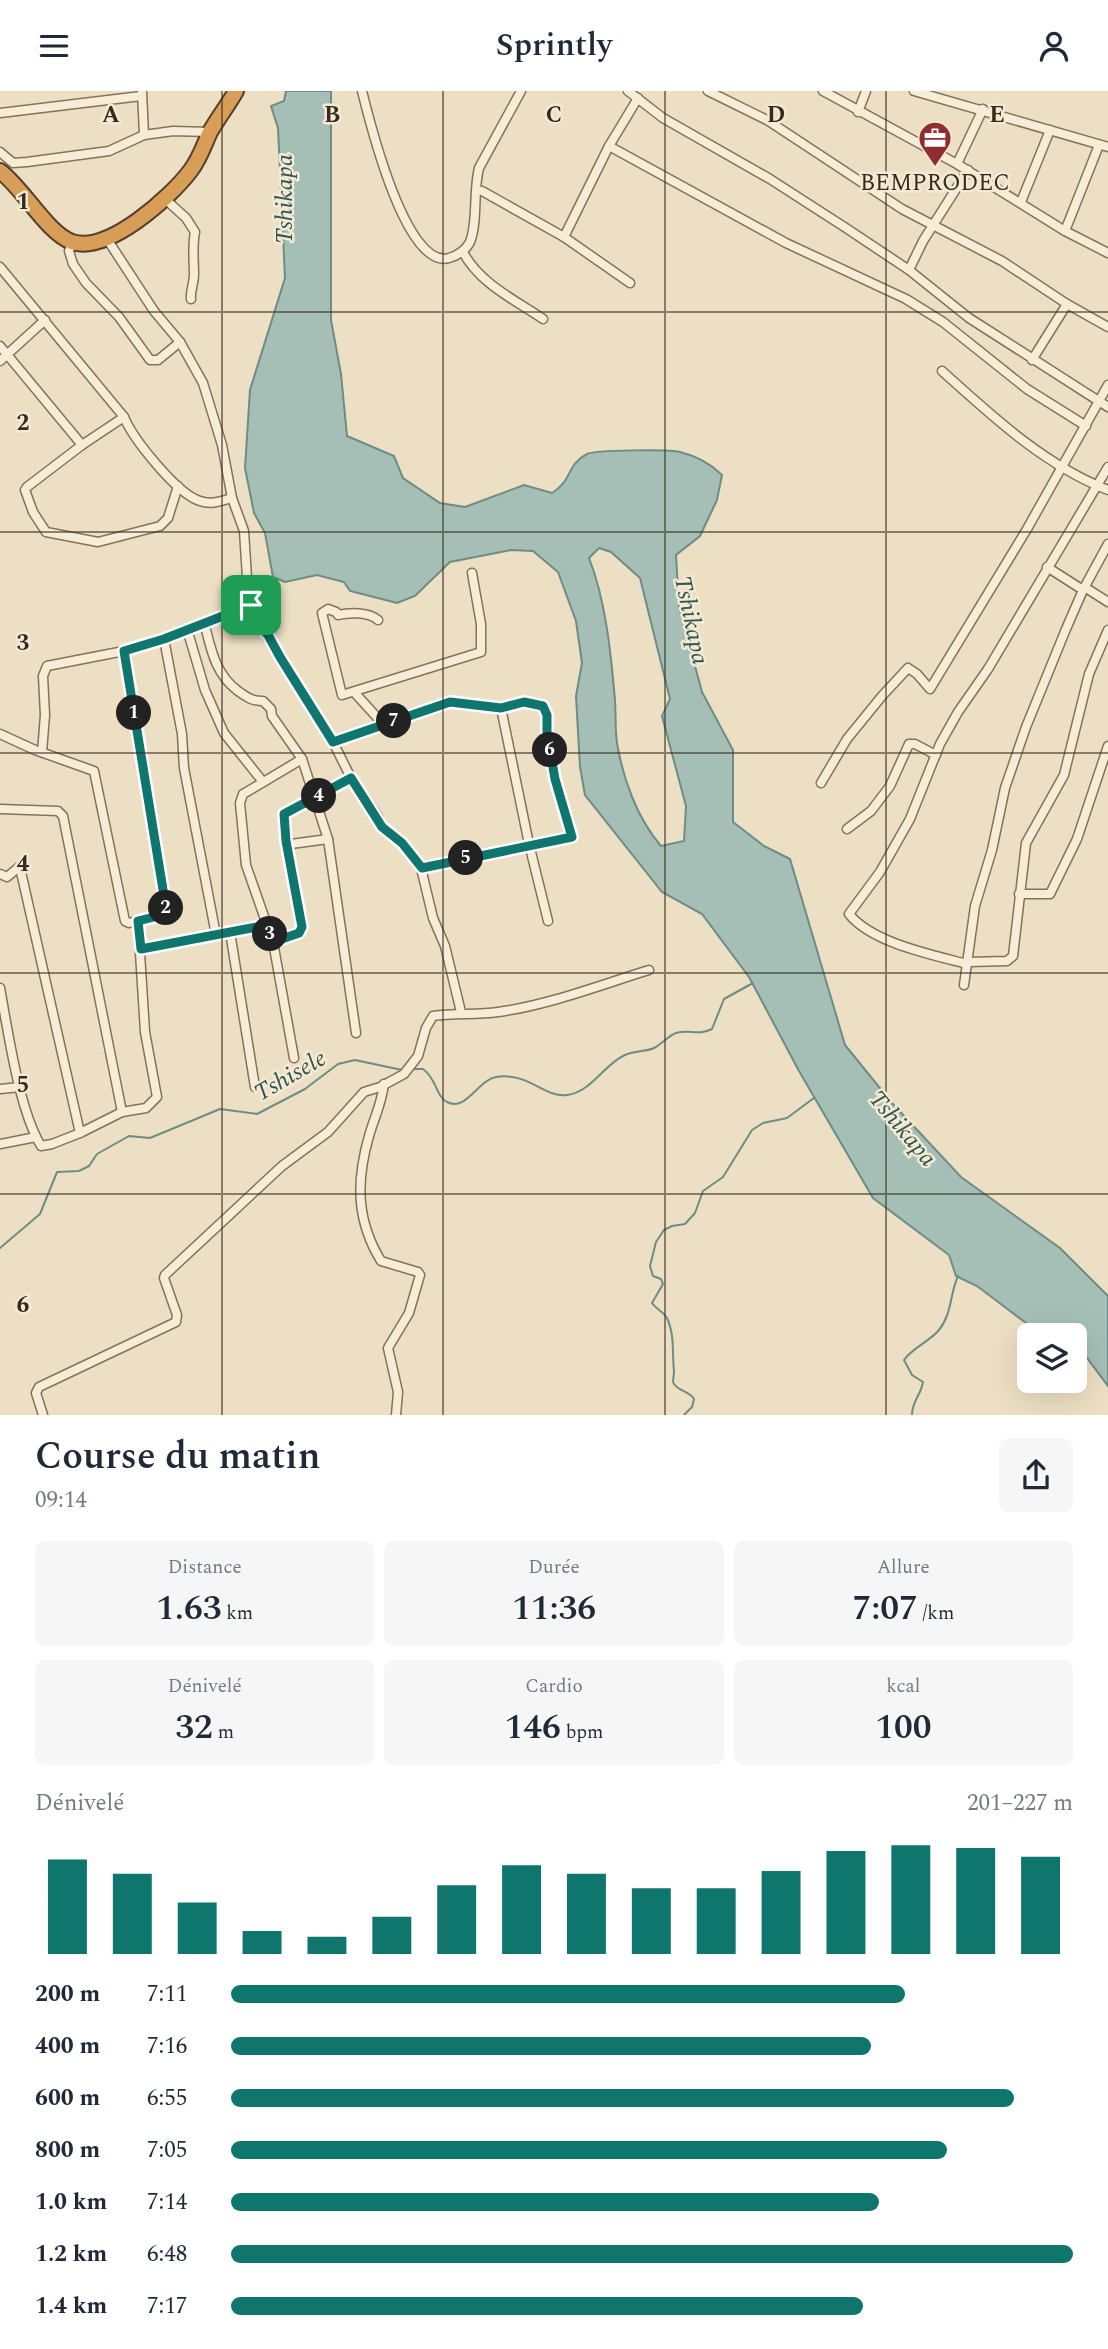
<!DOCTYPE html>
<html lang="fr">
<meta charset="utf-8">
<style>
body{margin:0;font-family:Spectral,serif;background:#f6f6f7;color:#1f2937;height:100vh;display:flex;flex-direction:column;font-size:26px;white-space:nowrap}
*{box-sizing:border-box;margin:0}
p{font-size:23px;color:#747a83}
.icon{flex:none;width:38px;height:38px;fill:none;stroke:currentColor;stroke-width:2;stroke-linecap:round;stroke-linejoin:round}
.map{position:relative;height:1324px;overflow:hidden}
.panel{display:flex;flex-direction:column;background:#fff;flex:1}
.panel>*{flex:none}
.buttons{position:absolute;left:1017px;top:1232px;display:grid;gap:14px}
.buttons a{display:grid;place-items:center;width:70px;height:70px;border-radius:10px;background:#fff;box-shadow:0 7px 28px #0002;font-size:35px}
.pin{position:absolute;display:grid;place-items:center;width:60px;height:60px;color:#fff;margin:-30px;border-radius:14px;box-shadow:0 4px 10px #0006}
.km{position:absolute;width:35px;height:35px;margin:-18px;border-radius:50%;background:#222;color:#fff;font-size:19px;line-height:35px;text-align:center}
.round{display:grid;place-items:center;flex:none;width:74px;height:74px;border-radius:10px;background:#f6f6f7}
.summary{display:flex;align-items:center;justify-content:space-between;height:119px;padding:0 35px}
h1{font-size:38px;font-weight:600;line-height:52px}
.metrics{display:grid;grid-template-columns:repeat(3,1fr);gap:10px;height:119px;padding:7px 35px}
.metrics div{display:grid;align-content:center;border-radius:10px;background:#f6f6f7;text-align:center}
.metrics b{font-size:35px;font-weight:600}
.metrics small{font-size:19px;font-weight:400}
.metrics p{font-size:19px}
.chart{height:196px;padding:14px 35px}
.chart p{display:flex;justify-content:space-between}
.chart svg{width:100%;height:126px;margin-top:7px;stroke:#0f766e;stroke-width:6}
ul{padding:0 35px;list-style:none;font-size:23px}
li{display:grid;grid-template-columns:112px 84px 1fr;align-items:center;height:52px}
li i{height:18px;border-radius:9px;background:#0f766e}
header{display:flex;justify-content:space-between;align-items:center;height:91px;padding:0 35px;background:#fff;font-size:32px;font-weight:600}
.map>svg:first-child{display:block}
.water{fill:#a5bfb7;stroke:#6d8d84;stroke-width:2;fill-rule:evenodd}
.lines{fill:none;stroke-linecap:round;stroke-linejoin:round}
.stream{stroke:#6d8d84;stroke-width:2}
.street-casing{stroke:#86715b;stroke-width:11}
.highway-casing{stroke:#543f2f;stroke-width:18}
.street{stroke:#f7edd6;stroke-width:8}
.highway{stroke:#d89e57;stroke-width:14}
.route-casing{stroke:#fff;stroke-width:14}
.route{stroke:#0f766e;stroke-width:9}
.grid{fill:none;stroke:#36291e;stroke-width:2;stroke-opacity:0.55}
.labels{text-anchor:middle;stroke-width:5;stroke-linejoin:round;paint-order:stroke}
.poi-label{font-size:23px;fill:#36291e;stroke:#f4ead3}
.water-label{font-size:24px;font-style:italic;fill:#2e5552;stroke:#f4ead3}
.grid-label{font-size:23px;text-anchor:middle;font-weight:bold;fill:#36291e;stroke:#f4ead3;stroke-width:5;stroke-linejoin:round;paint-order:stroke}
</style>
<header><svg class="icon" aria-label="menu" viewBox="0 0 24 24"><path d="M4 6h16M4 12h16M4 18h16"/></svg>Sprintly<svg class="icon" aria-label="person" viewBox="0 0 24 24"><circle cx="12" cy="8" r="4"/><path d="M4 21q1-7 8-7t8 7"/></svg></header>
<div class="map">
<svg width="1108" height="1324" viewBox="0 0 1108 1324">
<rect width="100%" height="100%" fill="#ecdfc3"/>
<!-- water -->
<path class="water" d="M286 0H331V229L341 283 347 345 394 365 403 387 440 412 465 416 524 394 552 402C573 389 566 374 587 363 594 359 671 358 680 361 696 365 710 372 722 384L717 409 700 445 676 464 679 516 702 601 733 659V731L764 755 790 768 845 954 892 1012 961 1086 1060 1157 1108 1205V1295L1084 1263 1075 1260 1074 1244H1042L977 1195 956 1185 949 1164 873 1107 799 980 749 886 702 823 662 801 585 704 580 676 576 605 582 572 576 530 558 481 533 460 511 459 450 471 415 505 397 512 350 500 344 491 317 484 285 491 273 486 265 442 254 422 245 377 250 299 285 187 278 37 271 15 284 10ZM599 457 611 461 640 487 670 608 662 625 686 715 684 750 661 755C637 727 623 688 617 652 615 638 616 624 615 609 611 564 606 510 589 467Z"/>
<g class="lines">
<!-- stream -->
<g class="stream">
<path d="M411 978H423C437 988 435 1004 447 1011 466 1021 478 989 496 986 529 981 544 1007 567 1004 591 1001 603 975 623 965 634 959 646 961 654 957 662 953 668 945 676 942 690 938 698 945 712 938L724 908 753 892"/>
<path d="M0 1157 40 1123 57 1081 79 1080 89 1075 97 1063 129 1045 150 1047 220 1018 257 1023 305 998 338 973 355 969 402 979"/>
<path d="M684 1324 692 1316 694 1308C690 1300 676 1300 673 1291 673 1290 674 1282 674 1280 672 1264 675 1244 667 1227 663 1220 657 1219 652 1212L663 1193 661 1188 653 1185 650 1175 656 1151 664 1139 672 1135 685 1133 695 1122 703 1100 723 1086 752 1039 763 1032 787 1027 814 1007"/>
<path d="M912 1324C912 1310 921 1304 923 1291L912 1284 904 1269C912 1257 930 1250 939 1239 952 1223 950 1202 958 1185"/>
</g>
<defs>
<g id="street">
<path d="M362 0C370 32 406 179 449 167 457 165 466 159 470 151 478 131 473 100 479 77L521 0"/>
<path d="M628 0 663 27 770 88 846 137 909 179 969 227 1108 316"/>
<path d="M708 0 767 29 902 118 1002 170 1067 213 1108 236"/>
<path d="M823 0 957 73 1065 140 1108 162"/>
<path d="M914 0 1108 56"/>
<path d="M142 1 144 44"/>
<path d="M858 21 866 0"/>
<path d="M0 22 141 5"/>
<path d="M609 55 786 152 906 208 943 231 1027 298 1086 335"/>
<path d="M0 61 13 72 27 71 109 60 144 44 173 40 210 41"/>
<path d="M957 73 983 18"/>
<path d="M482 100 564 146 609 55 638 7"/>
<path d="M164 107 186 127 195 141C192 156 194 169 194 184 194 193 190 199 191 208"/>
<path d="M1021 111 1050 39"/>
<path d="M1065 140 1099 54"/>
<path d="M564 146 630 192"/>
<path d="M107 148 154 220 180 251 203 292 222 354 232 407 244 440 248 502 256 531 268 544 280 566 333 651 351 687 378 726 382 736 402 752 420 773 433 827 445 855 461 921"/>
<path d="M72 151 69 160 73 173 86 192 119 226 150 269H158L180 251"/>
<path d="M463 161C479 192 515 209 543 228"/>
<path d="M0 176 124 326C133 348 177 403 200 410 211 414 221 410 232 407"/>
<path d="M909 179 923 150 968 79"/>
<path d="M0 255 82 354"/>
<path d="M1032 269 1067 213"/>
<path d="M0 270 45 229"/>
<path d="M942 280C992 325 1044 374 1108 399"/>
<path d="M124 326 82 354 27 396 25 399 33 421 46 441 98 451 160 435 168 427 178 395"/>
<path d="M1047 476 1083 499 1086 497 1108 511"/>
<path d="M378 529C369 521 350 521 338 524L336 521 328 518 322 522 342 604 481 561V533L472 482"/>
<path d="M204 531C211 558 215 583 238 600 248 607 252 610 263 610L271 618 272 625 302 668 328 748 356 942"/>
<path d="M187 538 205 599 224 642 263 691"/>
<path d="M164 548 182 643 184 677 216 844"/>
<path d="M354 601 384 634"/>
<path d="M501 617 529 753 548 830"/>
<path d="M0 643 35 659 94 680 125 830 129 832 164 823 166 817 124 560"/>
<path d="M333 651 450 611 501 617 524 611 543 615 547 624V642L555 688 572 746 422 777"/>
<path d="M42 661 45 624 43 585 47 575 124 560 164 548 251 515"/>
<path d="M821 692 847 648 882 605 908 577 917 583 930 598 1027 438 1108 294"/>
<path d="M0 718 58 720 63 725 122 1021"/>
<path d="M847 738 871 720 890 695 909 653H915L936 664"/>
<path d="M286 750 291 753 328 748"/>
<path d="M0 783 7 786 19 776 21 781 80 1042"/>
<path d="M1019 803H1050L1077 748 1108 655"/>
<path d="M230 841 255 996"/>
<path d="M273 851 302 839 286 750 284 723 351 687"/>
<path d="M141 858 267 834"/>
<path d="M968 871 1007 870 1013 865 1026 752 1064 684 1089 583 1108 539"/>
<path d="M967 873C933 864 872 852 849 823L880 781 910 728 940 653 958 621 988 578 1108 376"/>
<path d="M964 894 975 815 992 759 1005 697 1026 636 1066 538 1083 499 1108 453"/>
<path d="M0 897C8 940 19 1019 41 1055L52 1053 80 1042 122 1021 146 1017 157 1006 145 941 138 830"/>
<path d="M294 967 273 851 246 774 240 712 243 703 250 699 302 668"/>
<path d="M384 993C381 1015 375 1024 369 1045 356 1090 356 1129 381 1170L418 1181 420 1184 409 1222 388 1257 398 1301 396 1324"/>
<path d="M0 998 20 996"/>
<path d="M0 1053 36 1046"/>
<path d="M43 1324 36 1302 39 1296 176 1231 177 1224 164 1187 165 1184 282 1075 328 1041 364 1001 380 996 404 983 418 965 426 937 433 925C455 922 477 924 498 921 549 914 600 894 649 879"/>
</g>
<path id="highway" d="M0 80C24 98 47 142 72 151 108 163 171 106 191 79 200 67 204 54 210 41 218 27 228 14 236 0"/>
</defs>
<!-- street casing -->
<use href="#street" class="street-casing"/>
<!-- highway casing -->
<use href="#highway" class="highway-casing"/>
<!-- street -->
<use href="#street" class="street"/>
<!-- highway -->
<use href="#highway" class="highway"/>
</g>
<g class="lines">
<defs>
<path id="route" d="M251 514 256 531 268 544 280 566 333 651 450 611 501 617 524 611 543 615 547 624V642L555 688 572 746 422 777 402 752 382 736 351 687 284 723 286 750 302 836 299 842 273 851 267 834 141 858 138 830 162 824 166 817 124 560 164 548Z"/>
</defs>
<!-- route casing -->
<use href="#route" class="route-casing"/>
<!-- route -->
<use href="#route" class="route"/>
</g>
<!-- grid -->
<path class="grid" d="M222 0V1324M443 0V1324M665 0V1324M886 0V1324M0 221H1108M0 441H1108M0 662H1108M0 882H1108M0 1103H1108"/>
<!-- icons -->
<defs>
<symbol id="office-pin" viewBox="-11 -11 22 30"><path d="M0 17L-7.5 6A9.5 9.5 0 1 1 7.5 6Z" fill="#922d2f" stroke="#f4ead3"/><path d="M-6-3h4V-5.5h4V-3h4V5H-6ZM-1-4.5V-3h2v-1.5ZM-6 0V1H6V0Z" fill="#fff"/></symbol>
</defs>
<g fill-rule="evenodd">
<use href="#office-pin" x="916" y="28" width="38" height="52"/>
</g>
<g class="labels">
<!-- poi labels -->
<g class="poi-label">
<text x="935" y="99">BEMPRODEC</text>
</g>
<!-- water labels -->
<g class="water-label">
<text transform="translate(284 108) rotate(-90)" y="8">Tshikapa</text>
<text transform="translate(692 529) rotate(78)" y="8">Tshikapa</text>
<text transform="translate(290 984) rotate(-30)" y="8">Tshisele</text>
<text transform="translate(903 1037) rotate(50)" y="8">Tshikapa</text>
</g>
</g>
<g class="grid-label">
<text x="111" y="31">A</text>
<text x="332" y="31">B</text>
<text x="554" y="31">C</text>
<text x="776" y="31">D</text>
<text x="997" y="31">E</text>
<text x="23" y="118">1</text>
<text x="23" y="339">2</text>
<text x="23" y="559">3</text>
<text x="23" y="780">4</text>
<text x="23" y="1001">5</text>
<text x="23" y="1221">6</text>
</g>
</svg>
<div class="buttons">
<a><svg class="icon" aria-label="layers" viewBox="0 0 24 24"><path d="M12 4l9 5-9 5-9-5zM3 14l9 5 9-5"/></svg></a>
</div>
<div class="pin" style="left:251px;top:514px;background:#1e9e55"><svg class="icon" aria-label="arrive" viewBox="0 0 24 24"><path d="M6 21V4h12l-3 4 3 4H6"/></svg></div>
<b class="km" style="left:134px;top:622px">1</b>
<b class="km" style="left:166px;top:817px">2</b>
<b class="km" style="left:270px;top:843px">3</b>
<b class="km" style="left:319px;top:705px">4</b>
<b class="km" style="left:466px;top:767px">5</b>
<b class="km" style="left:550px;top:659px">6</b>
<b class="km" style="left:394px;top:630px">7</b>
</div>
<section class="panel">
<div class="summary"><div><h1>Course du matin</h1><p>09:14</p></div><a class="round"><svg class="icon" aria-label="share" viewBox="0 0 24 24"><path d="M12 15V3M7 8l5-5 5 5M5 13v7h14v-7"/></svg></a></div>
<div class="metrics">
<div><p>Distance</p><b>1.63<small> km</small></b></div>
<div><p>Durée</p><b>11:36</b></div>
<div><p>Allure</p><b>7:07<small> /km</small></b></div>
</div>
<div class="metrics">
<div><p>Dénivelé</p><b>32<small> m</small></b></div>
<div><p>Cardio</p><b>146<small> bpm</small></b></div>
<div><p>kcal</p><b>100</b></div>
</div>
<div class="chart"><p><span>Dénivelé</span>201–227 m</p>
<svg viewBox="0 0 160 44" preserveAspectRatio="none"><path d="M5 44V11M15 44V16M25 44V26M35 44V36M45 44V38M55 44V31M65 44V20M75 44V13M85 44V16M95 44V21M105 44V21M115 44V15M125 44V8M135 44V6M145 44V7M155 44V10"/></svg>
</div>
<ul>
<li><b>200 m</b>7:11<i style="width:80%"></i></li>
<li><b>400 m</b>7:16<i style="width:76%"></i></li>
<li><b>600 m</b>6:55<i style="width:93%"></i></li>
<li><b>800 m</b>7:05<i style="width:85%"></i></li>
<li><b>1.0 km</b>7:14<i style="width:77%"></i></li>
<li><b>1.2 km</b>6:48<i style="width:100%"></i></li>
<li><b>1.4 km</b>7:17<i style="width:75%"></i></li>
</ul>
</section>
